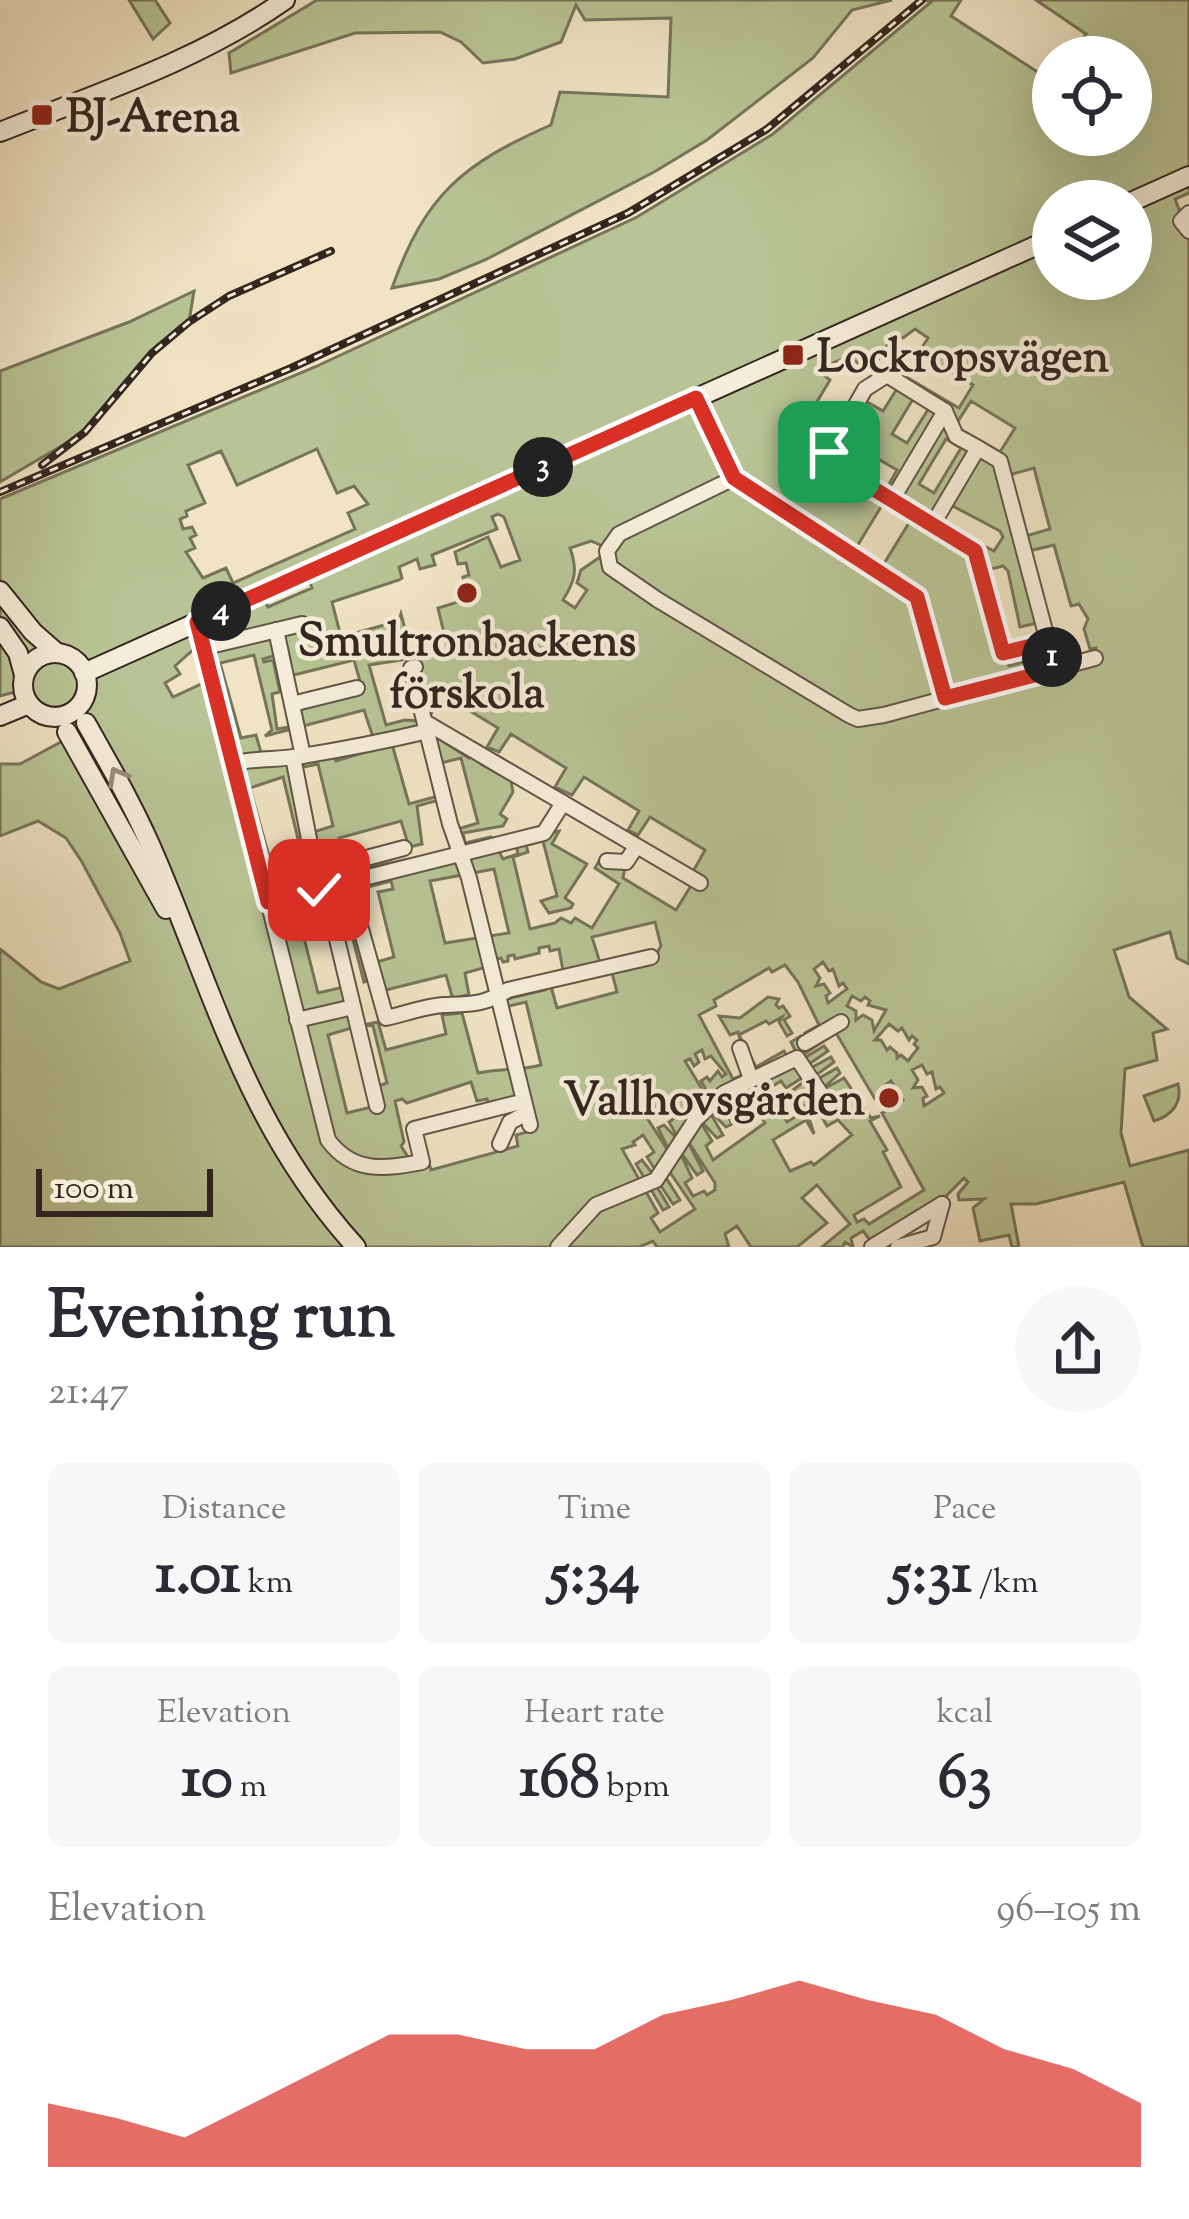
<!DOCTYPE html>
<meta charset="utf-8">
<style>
body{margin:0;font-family:"Sorts Mill Goudy",serif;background:#f7f7f7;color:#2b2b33;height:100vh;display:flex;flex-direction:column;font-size:45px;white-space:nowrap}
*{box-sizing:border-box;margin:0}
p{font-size:39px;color:#7c7c81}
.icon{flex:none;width:66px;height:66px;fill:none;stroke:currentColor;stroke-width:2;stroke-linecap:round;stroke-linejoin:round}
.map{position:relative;height:1247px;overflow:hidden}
.side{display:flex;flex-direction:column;background:#fff;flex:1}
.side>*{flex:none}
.buttons{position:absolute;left:1032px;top:36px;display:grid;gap:24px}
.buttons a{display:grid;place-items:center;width:120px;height:120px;border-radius:50%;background:#fff;box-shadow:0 12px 48px #0002;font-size:60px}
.scale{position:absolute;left:36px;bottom:30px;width:177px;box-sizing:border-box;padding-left:12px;border:6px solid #33261f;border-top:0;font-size:33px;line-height:42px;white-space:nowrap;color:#33261f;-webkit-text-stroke:9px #f5edd9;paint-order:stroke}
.pin{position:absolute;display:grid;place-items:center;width:102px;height:102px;color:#fff;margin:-51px;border-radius:24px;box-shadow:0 6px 18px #0006}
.km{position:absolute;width:60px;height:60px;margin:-30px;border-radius:50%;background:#222;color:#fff;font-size:33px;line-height:60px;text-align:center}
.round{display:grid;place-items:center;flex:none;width:126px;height:126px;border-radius:63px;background:#f7f7f7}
.headline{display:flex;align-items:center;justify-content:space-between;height:204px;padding:0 48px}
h1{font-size:66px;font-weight:700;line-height:90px}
.metrics{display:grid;grid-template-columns:repeat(3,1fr);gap:18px;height:204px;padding:12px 48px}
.metrics div{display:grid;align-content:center;border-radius:18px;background:#f7f7f7;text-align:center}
.metrics b{font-size:60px;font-weight:700}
.metrics small{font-size:33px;font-weight:400}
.metrics p{font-size:33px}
.chart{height:336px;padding:24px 48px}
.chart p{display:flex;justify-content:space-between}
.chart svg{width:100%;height:216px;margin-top:12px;fill:#d93025;opacity:.7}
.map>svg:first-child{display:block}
.green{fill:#b8c495;stroke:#76755a;stroke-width:3;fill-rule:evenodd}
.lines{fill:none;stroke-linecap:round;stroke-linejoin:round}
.street-casing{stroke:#625648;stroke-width:18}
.secondary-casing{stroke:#33261f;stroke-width:22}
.street{stroke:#f5edd9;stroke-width:14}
.secondary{stroke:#f5edd9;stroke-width:18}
.rail-casing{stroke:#33261f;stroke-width:8}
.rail{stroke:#f5edd9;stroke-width:3;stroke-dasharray:9;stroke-linecap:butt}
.oneway{stroke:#948a7c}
.route-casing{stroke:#fff;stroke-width:24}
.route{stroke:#d93025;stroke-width:15}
.poi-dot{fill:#8f2418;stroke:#f5edd9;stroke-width:4.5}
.labels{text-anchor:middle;stroke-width:9;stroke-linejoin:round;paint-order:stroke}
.poi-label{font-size:45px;font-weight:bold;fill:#33261f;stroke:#f5edd9;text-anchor:start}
</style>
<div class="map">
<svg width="1189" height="1247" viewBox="0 0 1189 1247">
<rect width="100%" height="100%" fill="#f0e4c4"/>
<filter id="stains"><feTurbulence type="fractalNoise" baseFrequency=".00167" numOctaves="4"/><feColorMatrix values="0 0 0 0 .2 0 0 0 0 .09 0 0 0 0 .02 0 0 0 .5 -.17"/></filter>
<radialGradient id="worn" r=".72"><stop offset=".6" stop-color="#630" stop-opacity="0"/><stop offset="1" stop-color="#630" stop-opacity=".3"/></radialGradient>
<!-- green -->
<g class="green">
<path d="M129 0H155L170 23 153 39Z"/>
<path d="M317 0H892L852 10 813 58 707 140 654 172 485 260 439 279 392 288C425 195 462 164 551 125L560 92 668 97 671 18 585 20 576 5 561 42 515 59 483 63 461 42 440 32 355 33 231 73 229 53Z"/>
<path d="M925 0H961L951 16 1053 82V135H1131V57H1071L1086 34 1036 0H1189V193L1175 199 1189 234V964L1177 958 1170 932 1114 950 1129 997 1167 1029 1153 1033 1157 1060 1125 1069 1121 1133 1130 1166 1189 1150V1247H1143L1124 1182 1036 1204H1011L1019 1247H1012L1009 1235 980 1241 973 1208 984 1199 959 1200 958 1194 968 1182 964 1178 941 1201 874 1245 863 1231 851 1238 853 1247 845 1242 843 1247H822L850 1224 817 1185 802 1198 827 1223 797 1247H751L737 1226 725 1234 729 1247H657L653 1241 639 1247H0V949L41 982 59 989 130 961 120 933 82 862 66 838 38 821 0 836V764H20L70 737 50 717C72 716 86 704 87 682L167 642 84 673 73 658 51 653 29 666 0 627V499L315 367 637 217 773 134 931 2ZM1053 201H1131V279H1053ZM915 329 928 338 919 352 973 385 959 408 891 368 887 375 900 384 883 411 860 398 829 452 798 433 830 380 825 376 833 363 848 357 871 371 895 333 903 338ZM913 399 929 408 907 443 892 434ZM971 401 1015 428 1000 452 955 426ZM844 439 897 470 884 493 830 462ZM946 439 961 448 934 493 919 484ZM317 449 337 493 354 486 368 504 348 513 355 529 233 583 226 568 203 578 186 552 195 548 190 538 196 535 192 527 183 529 180 519 187 516 186 511 205 503 188 465 221 451 237 485ZM1034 468 1050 529 1026 536 1009 475ZM887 497 912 518 880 570 853 553ZM949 504 1000 531 1003 537 994 551 944 525 940 519ZM498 514 504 517 520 560 501 567 488 537 455 552 458 564 466 563 469 575 463 577 468 599 438 608 448 650 427 656 425 652 412 655 401 614 399 621 341 637 332 602 399 580 402 578 399 567 417 559 420 569 435 565 432 555 497 529 492 517ZM591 541 607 548 606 553 581 570 577 583 587 590 575 608 563 600C575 581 578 570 570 548ZM1054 545 1071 606 1079 604 1088 619 1084 629 1090 649 1096 648 1095 657 1054 669 1040 644 1043 657 1009 666 987 570 1003 566 1008 571 1020 627 1037 623 1029 551ZM306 573 312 588 268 607 262 594ZM228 602 237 621 204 639 198 622ZM203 641 214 678 173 697 165 683 180 674 175 666ZM280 654 286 677 354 660 360 681 292 704 295 726 277 729 272 694 280 692 273 660 264 662 263 659ZM254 655 272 730 265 736 364 710 375 743 428 731 426 723 442 694 498 728 487 747 499 752 511 734 566 768 555 787 572 795 584 777 639 811 628 830 638 835 650 817 705 850 690 877 694 881 676 910 623 878 626 862 602 856 595 868 619 884 592 928 575 918 571 923 561 918 555 923 530 929 513 857 528 852 526 845 543 841 557 896 541 901 549 913 571 908 573 904 565 898 587 864 552 844 559 831 515 840 518 854 503 859 491 837 465 843 463 833 503 826 507 819 500 814 513 792 511 781 481 764 484 756 475 750 469 758 436 737 429 740 441 763 461 758 478 823 458 829 460 854 412 865 410 859 277 885 250 788 283 777 299 843 309 841 293 757 262 756 256 735 241 738 220 663ZM403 656 409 664 420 721 405 720 386 725 369 665 402 660ZM494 869 509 933 445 943 430 881ZM391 881 393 889 378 892 394 957 370 964 378 992 446 975 452 996 446 1000 467 995 470 1001 465 973 490 966V961L501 958 503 962 508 961V956L514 955 515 959 539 953V948L549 946 550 951 559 949 564 976 601 966 592 937 655 922 661 946 650 965 612 973 617 992 557 1008 549 979 543 981 545 990 503 1000 505 1007 526 1002 541 1065C518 1071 501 1068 478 1073L462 1013 442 1015 446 1034 386 1050 378 1022 363 1025 373 1026 387 1083 372 1088 376 1106 347 1113 328 1035 358 1026 348 986 318 993 298 914 343 901 364 982 367 981 347 900 352 891ZM823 962 829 971 833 969 839 986 843 983 847 989 828 1003 826 996 830 993 824 984 816 986 820 978 814 969ZM785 965 798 982 819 1025 805 1033 809 1040 805 1042 801 1036 791 1042 798 1056 789 1060 784 1051 756 1067 739 1035 766 1021 769 1024 782 1017 779 1022 787 1036 792 1033 784 1020 790 1016 783 1006 779 1008 776 1005 779 999 768 997 740 1018 719 1016 730 1035 738 1032 746 1061 743 1075 733 1079 699 1015 716 1006 714 1000 769 968 772 972ZM852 996 861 1001 865 997 870 1001 868 1005 886 1010 874 1031 872 1020 863 1015 856 1020V1011L847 1006ZM889 1024 898 1031 902 1028 909 1040 912 1036 917 1040 914 1044 918 1048 908 1061 901 1055 897 1058V1053L890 1047 887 1050 881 1040H875ZM836 1033 875 1099 887 1092 884 1086 891 1081 903 1100 882 1113 924 1190 869 1224 864 1219 857 1222 854 1215 901 1187 883 1152 887 1150 870 1121 880 1116 871 1118 844 1078 820 1091 840 1073 837 1068 814 1081 812 1078 834 1062 831 1057 807 1070 805 1067 828 1051 824 1046 801 1060 798 1058ZM702 1050 705 1059 711 1056 726 1074 722 1077 718 1071 710 1081 707 1077 701 1081 713 1102 711 1104 685 1061 690 1059 694 1066 699 1062 695 1054ZM922 1065 927 1074 932 1072 936 1089 940 1087 944 1093 924 1106 923 1098 927 1096 922 1087 913 1088 918 1080 912 1070ZM808 1074 810 1077 789 1093 792 1098 814 1085 816 1088 795 1104 799 1109 821 1096 823 1099 787 1122 768 1089 781 1081 786 1088ZM471 1082 477 1101 487 1099 491 1110 521 1103 531 1131 516 1135 518 1146 431 1170 428 1160 412 1163 401 1146 404 1142 395 1101 402 1099 407 1103ZM742 1084 765 1123 713 1160 706 1146 712 1141 698 1118 717 1138 723 1135 708 1109 726 1127 732 1124 720 1098 736 1121 743 1117 730 1090 747 1114 753 1111 739 1086ZM666 1100 676 1117 669 1122 681 1143 664 1125 658 1128 672 1157 644 1113 657 1109 656 1106ZM819 1112 827 1126 838 1120 852 1135 814 1165 811 1162 790 1171 773 1140 806 1120 814 1134 809 1118ZM643 1135 654 1152 647 1157 659 1176 656 1178 642 1160 636 1164 663 1210 669 1207 654 1182 657 1180 673 1204 680 1200 663 1173 667 1168 695 1209 660 1232 651 1218 658 1213 622 1149 635 1145 633 1142ZM686 1138 715 1183V1190L707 1195 704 1191 693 1196 685 1183 692 1178 679 1150 697 1175 703 1171Z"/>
<path d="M194 291 189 322 152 354 85 432 0 482V371L129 322Z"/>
<path d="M0 635C12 655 17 669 15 692L0 696Z"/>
<circle cx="55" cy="684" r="23"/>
<path d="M392 744 409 804 438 796 439 800 417 806 422 844 409 847 401 821 339 838 344 857 315 865 316 835 310 833 333 826 318 764 299 768 297 757 332 751 336 761Z"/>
<path d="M1178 1084C1183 1103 1171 1116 1154 1121L1144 1096Z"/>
</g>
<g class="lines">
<defs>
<g id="street">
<path d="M1189 213 1181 221 1189 231"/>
<path d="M696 398 734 478 917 597 945 698"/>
<path d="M978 448 1000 461 1048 642"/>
<path d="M734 478 619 534 607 551 610 567 658 600 849 715 858 719 884 715 1095 658"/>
<path d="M892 500 945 411"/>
<path d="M933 524 978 448 956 436 945 411 887 375 865 389 825 459 975 551 1003 653 1048 642 1054 670"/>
<path d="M198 622 328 1140C353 1174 385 1169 422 1162L414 1129 521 1102"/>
<path d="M276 630 303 756"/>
<path d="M206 647 302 624"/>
<path d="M415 667 411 668 450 824 469 878 530 1125"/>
<path d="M292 704 357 688"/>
<path d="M425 722 700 883"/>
<path d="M293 757 319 890 329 906 377 1106"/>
<path d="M234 763C258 758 279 760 302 756 345 749 386 741 428 731"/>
<path d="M607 861 626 862 636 847"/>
<path d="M361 879 355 861 404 848"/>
<path d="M348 883 386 1018C405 1014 425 1006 444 1005 471 1004 484 1005 508 990L651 957"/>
<path d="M268 902 544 833 563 803"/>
<path d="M297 1020 353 1007"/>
<path d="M805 1043 841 1022"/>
<path d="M740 1048 751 1079"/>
<path d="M500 1144 510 1122 525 1114"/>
<path d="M558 1247 596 1205 656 1180 696 1119 724 1093 797 1058 825 1100"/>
<path d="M872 1247 942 1204"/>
<path d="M898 1247 933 1237 942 1204"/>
</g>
<g id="secondary">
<path d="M0 132C98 93 198 61 285 0"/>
<path d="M1131 202 1189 176"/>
<path d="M0 591 33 632 57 653"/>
<path d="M0 627 18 653 24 675"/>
<circle cx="55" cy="685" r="32"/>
<path d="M84 673 1053 238"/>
<path d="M0 716 29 704"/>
<path d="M86 723C112 769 138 814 158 863 217 1003 250 1130 356 1247"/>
<path d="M67 732 166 909"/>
</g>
</defs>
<!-- street casing -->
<use href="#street" class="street-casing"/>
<!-- secondary casing -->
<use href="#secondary" class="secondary-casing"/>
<!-- street -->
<use href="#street" class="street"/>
<!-- secondary -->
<use href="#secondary" class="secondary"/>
<defs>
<g id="rail">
<path d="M42 465 85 432 152 353 189 322 229 296 331 251"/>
<path d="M0 492 291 368 628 213 767 129 922 0"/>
</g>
</defs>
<!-- rail casing -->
<use href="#rail" class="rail-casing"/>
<!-- rail -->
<use href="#rail" class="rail"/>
</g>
<!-- one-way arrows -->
<defs><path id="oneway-chevron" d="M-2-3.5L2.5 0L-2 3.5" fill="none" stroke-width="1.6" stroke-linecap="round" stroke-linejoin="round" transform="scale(3)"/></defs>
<use class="oneway" href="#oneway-chevron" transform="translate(117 776) rotate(-119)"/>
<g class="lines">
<defs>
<path id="route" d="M319 890 268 902 197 622 696 398 734 478 917 597 945 698 1054 670 1048 642 1003 653 975 551 825 459 829 452"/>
</defs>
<!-- route casing -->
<use href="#route" class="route-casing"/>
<!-- route -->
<use href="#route" class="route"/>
</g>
<!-- markers -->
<g class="poi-dot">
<rect x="30" y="103" width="24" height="24" rx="6"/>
<rect x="781" y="343" width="24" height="24" rx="6"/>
<circle cx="467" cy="593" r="12"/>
<circle cx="889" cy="1098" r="12"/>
</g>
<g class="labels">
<!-- poi labels -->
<g class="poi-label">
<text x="66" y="131">BJ-Arena</text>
<text x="817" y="371">Lockropsvägen</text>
<text x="467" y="655" text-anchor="middle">Smultronbackens<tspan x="467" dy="52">förskola</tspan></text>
<text x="865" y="1114" text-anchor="end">Vallhovsgården</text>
</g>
</g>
<rect width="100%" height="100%" filter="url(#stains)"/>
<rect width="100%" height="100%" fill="url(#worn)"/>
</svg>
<div class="buttons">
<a><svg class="icon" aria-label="locate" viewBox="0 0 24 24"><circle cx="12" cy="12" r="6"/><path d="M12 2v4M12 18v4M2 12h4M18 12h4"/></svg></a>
<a><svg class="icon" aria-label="layers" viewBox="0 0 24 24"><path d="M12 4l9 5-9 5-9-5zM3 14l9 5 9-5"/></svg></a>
</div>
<div class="scale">100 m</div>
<div class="pin" style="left:829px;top:452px;background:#1e9e55"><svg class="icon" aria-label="arrive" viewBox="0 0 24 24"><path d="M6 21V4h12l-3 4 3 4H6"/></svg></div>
<div class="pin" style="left:319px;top:890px;background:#d93025"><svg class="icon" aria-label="check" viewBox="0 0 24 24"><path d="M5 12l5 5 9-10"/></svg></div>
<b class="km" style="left:1052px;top:657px">1</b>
<b class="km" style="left:543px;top:467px">3</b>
<b class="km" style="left:221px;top:611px">4</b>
</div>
<section class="side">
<div class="headline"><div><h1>Evening run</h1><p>21:47</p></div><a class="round"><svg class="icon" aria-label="share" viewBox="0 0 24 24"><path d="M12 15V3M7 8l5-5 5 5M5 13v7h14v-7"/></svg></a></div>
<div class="metrics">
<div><p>Distance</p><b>1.01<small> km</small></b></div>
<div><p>Time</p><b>5:34</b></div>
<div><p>Pace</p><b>5:31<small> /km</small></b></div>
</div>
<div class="metrics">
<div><p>Elevation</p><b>10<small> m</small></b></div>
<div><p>Heart rate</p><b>168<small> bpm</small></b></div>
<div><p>kcal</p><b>63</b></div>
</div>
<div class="chart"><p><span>Elevation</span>96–105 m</p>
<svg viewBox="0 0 160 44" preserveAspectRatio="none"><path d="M0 44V31L10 34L20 38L30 31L40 24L50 17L60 17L70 20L80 20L90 13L100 10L110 6L120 10L130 13L140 20L150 24L160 31V44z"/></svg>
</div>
</section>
